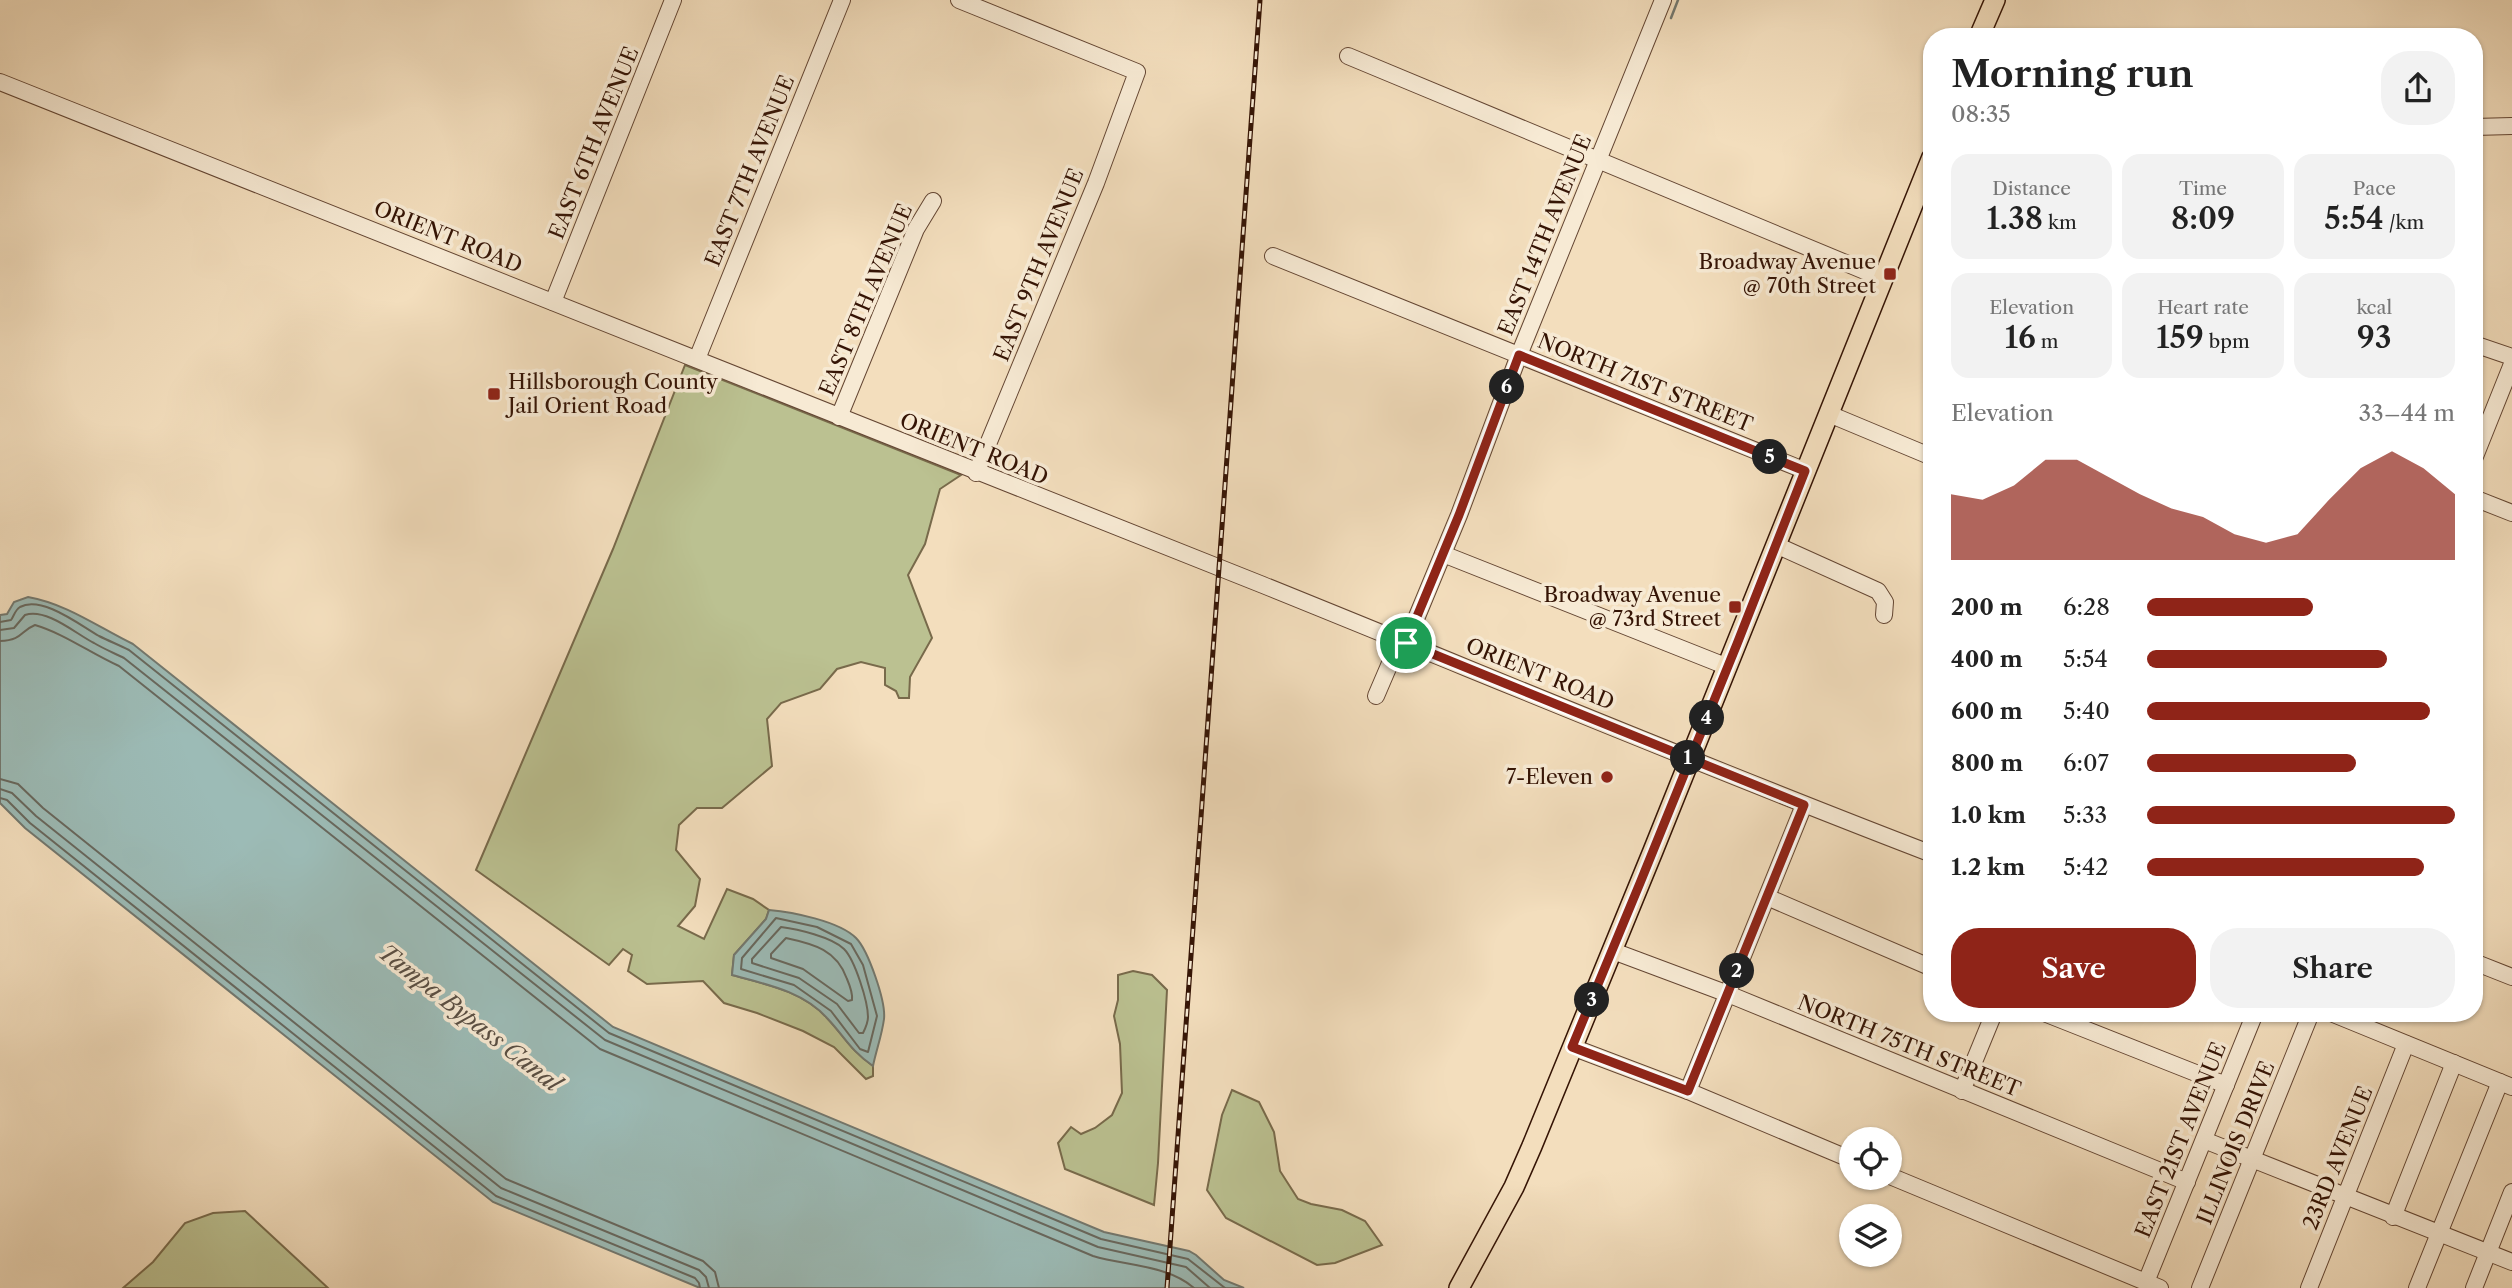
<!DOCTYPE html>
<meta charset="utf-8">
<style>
body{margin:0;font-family:"Libre Caslon Text",serif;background:#f2f2f2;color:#222;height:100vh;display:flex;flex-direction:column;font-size:26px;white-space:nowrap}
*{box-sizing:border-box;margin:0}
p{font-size:23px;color:#767676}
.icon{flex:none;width:38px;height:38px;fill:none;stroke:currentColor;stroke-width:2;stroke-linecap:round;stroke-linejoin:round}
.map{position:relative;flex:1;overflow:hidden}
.side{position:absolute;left:1923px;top:28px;width:560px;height:994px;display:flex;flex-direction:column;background:#fff;border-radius:28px;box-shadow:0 2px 5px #0004}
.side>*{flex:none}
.controls{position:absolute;left:1839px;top:1127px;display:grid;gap:14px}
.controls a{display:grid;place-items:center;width:63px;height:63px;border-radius:50%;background:#fff;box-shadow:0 2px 5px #0004;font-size:35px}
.pin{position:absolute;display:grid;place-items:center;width:60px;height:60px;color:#fff;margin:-30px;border:4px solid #fff;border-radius:50%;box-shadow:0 2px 7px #0007}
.km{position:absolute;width:35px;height:35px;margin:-18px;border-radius:50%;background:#222;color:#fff;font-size:19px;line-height:35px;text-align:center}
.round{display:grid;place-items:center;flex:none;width:74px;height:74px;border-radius:28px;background:#f2f2f2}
.head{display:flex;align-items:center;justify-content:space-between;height:119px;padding:0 28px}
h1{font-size:38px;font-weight:600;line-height:52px}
.stats{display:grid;grid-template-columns:repeat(3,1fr);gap:10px;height:119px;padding:7px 28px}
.stats div{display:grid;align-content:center;border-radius:18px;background:#f2f2f2;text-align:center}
.stats b{font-size:30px;font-weight:600}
.stats small{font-size:19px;font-weight:400}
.stats p{font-size:19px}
.chart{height:196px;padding:14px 28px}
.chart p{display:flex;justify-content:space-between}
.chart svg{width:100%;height:126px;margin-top:7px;fill:#8f2418;opacity:.7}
.action{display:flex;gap:14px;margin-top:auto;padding:14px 28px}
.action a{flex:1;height:80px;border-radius:28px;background:#8f2418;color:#fff;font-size:28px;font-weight:600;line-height:80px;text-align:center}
.action a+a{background:#f2f2f2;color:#222}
ul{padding:0 28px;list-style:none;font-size:23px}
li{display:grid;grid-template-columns:112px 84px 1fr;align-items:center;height:52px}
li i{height:18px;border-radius:9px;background:#8f2418}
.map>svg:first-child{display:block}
.green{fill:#bbc191;stroke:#786a4b;stroke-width:2}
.water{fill:#9cbbb6;stroke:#73786f;stroke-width:2}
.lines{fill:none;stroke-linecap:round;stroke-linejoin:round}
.shore{stroke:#68685e;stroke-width:2}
.stream{stroke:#73786f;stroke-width:2.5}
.minor-casing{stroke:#644633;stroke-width:18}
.major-casing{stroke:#351405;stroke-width:22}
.minor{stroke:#f7ead4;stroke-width:16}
.major{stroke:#f3debd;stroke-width:19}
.rail-casing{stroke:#351405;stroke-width:5}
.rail{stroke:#f7ead4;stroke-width:2.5;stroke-dasharray:8;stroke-linecap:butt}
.route-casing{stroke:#fff;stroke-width:14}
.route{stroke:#8f2418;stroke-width:9}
.poi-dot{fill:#8f2418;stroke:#f7ead4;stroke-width:2.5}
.labels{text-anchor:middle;stroke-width:7;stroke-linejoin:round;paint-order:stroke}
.street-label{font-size:21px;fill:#351405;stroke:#f7ead4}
.poi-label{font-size:21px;fill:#351405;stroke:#f7ead4;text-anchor:end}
.water-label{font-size:23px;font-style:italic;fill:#594e43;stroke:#f7ead4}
</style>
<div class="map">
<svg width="2512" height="1288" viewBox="0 0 2512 1288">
<rect width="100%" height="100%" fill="#f3debd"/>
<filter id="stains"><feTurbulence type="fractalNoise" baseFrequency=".00286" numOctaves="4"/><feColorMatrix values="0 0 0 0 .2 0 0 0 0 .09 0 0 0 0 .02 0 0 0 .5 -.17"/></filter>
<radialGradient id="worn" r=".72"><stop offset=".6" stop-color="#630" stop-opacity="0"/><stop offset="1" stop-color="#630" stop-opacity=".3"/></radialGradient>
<!-- green -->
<g class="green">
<path d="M685 365 961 475 940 489 925 544 908 575 932 638 910 677 909 698H899L896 691 885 685V668L861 662 837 669 820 689 781 703 767 719 772 766 722 808H697L679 825 676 850 700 879 695 906 678 926 704 939 727 889 753 899 769 910 766 919 734 955 732 975C765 984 803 991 827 1018 845 1037 850 1050 873 1066V1076L866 1079 834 1047 803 1031 757 1013 724 1003 703 981 647 984 628 971 632 955 623 949 609 965 476 870 613 549Z"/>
<path d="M1133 971 1152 975 1167 990 1158 1163 1154 1205 1065 1169 1058 1143 1071 1127 1081 1134 1095 1128 1112 1115 1122 1093 1120 1044 1114 1016 1118 1000V975Z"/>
<path d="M1232 1090 1259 1102 1274 1132 1280 1171 1298 1199 1311 1204 1342 1210 1365 1221 1382 1245 1335 1263 1317 1265 1226 1218 1207 1190 1222 1115Z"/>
<path d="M245 1211 328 1288H123L153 1262 185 1223 213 1213Z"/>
</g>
<!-- water -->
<g class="water">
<path d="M28 597C67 604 98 627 133 644L613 1027 1104 1232 1189 1251 1196 1255 1224 1280 1244 1288H700L493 1202 25 828 0 803V615L7 614 14 602Z"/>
<path d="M769 910C792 912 839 921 856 938 868 950 886 1001 884 1019 882 1035 876 1051 873 1066 850 1050 845 1037 827 1018 803 991 765 984 732 975L734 955 766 919Z"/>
</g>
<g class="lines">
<!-- shore -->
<g class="shore">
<path d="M0 622 11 620C14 616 15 610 20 607 42 595 81 626 99 636 109 641 119 645 129 650L609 1033 1101 1239 1188 1259 1225 1288"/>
<path d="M0 630 14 628 25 615C47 608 76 634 94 643 104 649 114 653 124 658L605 1040 1098 1247 1186 1267 1210 1288"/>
<path d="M0 641C23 640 20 631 35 625 65 634 90 653 119 666L600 1049 1093 1256C1126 1266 1168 1265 1194 1288"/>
<path d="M0 779 18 784 43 808 506 1179 703 1261 715 1272 719 1288"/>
<path d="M0 789 12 793 36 816 501 1188 699 1270 706 1277 709 1288"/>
<path d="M0 798 7 800 30 823 496 1196 695 1278 699 1283 700 1288"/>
<path d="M776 918 817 927 851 944 863 965 877 1016 868 1052 860 1049 831 1011 794 985 741 969 742 958Z"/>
<path d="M781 927C797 929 832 937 844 949 855 960 868 1002 868 1017 868 1022 865 1029 863 1033H859L837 1004 799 978 752 963V959Z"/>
<path d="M786 938C814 944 837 950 847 979 850 986 853 993 852 1000L848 1001 803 969 771 958V954Z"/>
</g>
<!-- stream -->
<path class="stream" d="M1671 18 1678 0"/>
<defs>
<g id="minor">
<path d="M959 0 1137 72 1096 183 976 473"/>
<path d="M1348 56 1884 279"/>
<path d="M0 82C420 251 842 417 1263 585 1486 675 1707 768 1932 854"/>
<path d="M2474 127 2512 126"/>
<path d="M1273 256 1806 471"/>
<path d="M553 302 673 0"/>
<path d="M2474 344 2512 357"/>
<path d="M697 359 842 0"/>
<path d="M1829 414 1932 457"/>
<path d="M839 417 916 229 933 201"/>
<path d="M2474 459 2512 364"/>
<path d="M2474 498 2512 513"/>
<path d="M1776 545 1878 591 1885 602 1884 615"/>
<path d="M1443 554 1728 667"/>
<path d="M1406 643 1459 515 1519 355 1663 0"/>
<path d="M1376 696 1400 640"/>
<path d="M1767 897 1932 968"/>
<path d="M1613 951 1728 994 2187 1182"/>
<path d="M2474 962 2512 977"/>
<path d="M2044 1013 2226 1085"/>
<path d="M2331 1013 2512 1087"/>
<path d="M1572 1047 1688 1091 1852 1160"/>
<path d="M1688 1091 1804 805"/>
<path d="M1962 1091 1994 1013"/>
<path d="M2204 1140 2512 1262"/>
<path d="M1890 1176 2160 1288"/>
<path d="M2393 1217 2454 1063"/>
<path d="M2146 1282 2255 1013"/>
<path d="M2200 1288 2311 1013"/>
<path d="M2309 1288 2406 1044"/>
<path d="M2417 1288 2500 1082"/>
<path d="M2474 1288 2512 1192"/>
</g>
<g id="major">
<path d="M1979 37 1995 0"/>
<path d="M1459 1288 1514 1187 1532 1146 1653 851 1932 157"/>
</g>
</defs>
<!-- minor casing -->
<use href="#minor" class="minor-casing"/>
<!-- major casing -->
<use href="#major" class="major-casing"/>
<!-- minor -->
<use href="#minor" class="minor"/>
<!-- major -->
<use href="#major" class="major"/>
<defs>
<path id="rail" d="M1167 1288 1260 0"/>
</defs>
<!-- rail casing -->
<use href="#rail" class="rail-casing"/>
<!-- rail -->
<use href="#rail" class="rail"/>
</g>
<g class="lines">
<defs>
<path id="route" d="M1406 643 1804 805 1688 1091 1572 1047C1628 913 1683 779 1737 644L1805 471 1519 355 1459 515 1406 643"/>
</defs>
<!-- route casing -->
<use href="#route" class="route-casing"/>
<!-- route -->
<use href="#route" class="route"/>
</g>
<!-- markers -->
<g class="poi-dot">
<rect x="1883" y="267" width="14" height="14" rx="3.5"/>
<rect x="487" y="387" width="14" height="14" rx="3.5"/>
<rect x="1728" y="600" width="14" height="14" rx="3.5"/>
<circle cx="1607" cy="777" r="7"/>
</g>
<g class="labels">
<!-- street labels -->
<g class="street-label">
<text transform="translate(594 143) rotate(-68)" y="7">EAST 6TH AVENUE</text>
<text transform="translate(750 171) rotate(-68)" y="7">EAST 7TH AVENUE</text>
<text transform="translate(1545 235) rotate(-68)" y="7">EAST 14TH AVENUE</text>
<text transform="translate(448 237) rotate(22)" y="7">ORIENT ROAD</text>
<text transform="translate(1039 265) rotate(-68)" y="7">EAST 9TH AVENUE</text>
<text transform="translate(866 300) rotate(-67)" y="7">EAST 8TH AVENUE</text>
<text transform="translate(1645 383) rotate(22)" y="7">NORTH 71ST STREET</text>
<text transform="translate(974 449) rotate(22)" y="7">ORIENT ROAD</text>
<text transform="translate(1540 674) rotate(22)" y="7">ORIENT ROAD</text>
<text transform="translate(1909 1046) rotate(22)" y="7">NORTH 75TH STREET</text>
<text transform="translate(2181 1140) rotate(-68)" y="7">EAST 21ST AVENUE</text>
<text transform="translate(2236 1143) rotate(-68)" y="7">ILLINOIS DRIVE</text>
<text transform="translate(2338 1158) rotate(-68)" y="7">23RD AVENUE</text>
</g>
<!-- poi labels -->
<g class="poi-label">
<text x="1876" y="269">Broadway Avenue<tspan x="1876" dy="24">@ 70th Street</tspan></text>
<text x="508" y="389" text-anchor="start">Hillsborough County<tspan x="508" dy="24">Jail Orient Road</tspan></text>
<text x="1721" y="602">Broadway Avenue<tspan x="1721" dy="24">@ 73rd Street</tspan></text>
<text x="1593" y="784">7-Eleven</text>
</g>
<!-- water labels -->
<g class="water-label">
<text transform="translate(470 1018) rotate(38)" y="8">Tampa Bypass Canal</text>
</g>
</g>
<rect width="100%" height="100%" filter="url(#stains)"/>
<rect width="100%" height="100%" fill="url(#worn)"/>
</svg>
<div class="controls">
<a><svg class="icon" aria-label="locate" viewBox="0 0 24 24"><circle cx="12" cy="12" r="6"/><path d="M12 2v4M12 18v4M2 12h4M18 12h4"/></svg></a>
<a><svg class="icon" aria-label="layers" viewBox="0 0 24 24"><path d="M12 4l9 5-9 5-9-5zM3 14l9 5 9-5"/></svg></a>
</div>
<div class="pin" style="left:1406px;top:643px;background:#1e9e55"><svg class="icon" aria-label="arrive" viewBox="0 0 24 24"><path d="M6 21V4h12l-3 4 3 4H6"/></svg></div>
<b class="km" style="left:1688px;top:758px">1</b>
<b class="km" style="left:1737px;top:971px">2</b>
<b class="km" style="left:1592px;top:1000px">3</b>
<b class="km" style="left:1707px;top:718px">4</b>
<b class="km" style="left:1770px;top:457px">5</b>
<b class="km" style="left:1507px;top:387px">6</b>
<section class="side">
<div class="head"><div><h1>Morning run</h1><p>08:35</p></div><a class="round"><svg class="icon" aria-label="share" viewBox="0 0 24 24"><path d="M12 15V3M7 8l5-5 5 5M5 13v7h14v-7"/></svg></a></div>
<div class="stats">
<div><p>Distance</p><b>1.38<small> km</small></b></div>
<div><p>Time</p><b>8:09</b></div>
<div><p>Pace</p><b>5:54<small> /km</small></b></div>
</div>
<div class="stats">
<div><p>Elevation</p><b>16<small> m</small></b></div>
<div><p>Heart rate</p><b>159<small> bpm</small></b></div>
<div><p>kcal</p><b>93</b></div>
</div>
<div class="chart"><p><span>Elevation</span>33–44 m</p>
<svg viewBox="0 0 160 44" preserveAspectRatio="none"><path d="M0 44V21L10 23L20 18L30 9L40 9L50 15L60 21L70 26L80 29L90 35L100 38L110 35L120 23L130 12L140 6L150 12L160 21V44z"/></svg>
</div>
<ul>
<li><b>200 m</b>6:28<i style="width:54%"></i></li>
<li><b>400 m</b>5:54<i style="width:78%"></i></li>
<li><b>600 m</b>5:40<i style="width:92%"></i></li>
<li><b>800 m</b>6:07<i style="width:68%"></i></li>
<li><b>1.0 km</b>5:33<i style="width:100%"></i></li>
<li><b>1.2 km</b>5:42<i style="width:90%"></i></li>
</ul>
<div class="action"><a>Save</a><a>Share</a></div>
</section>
</div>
